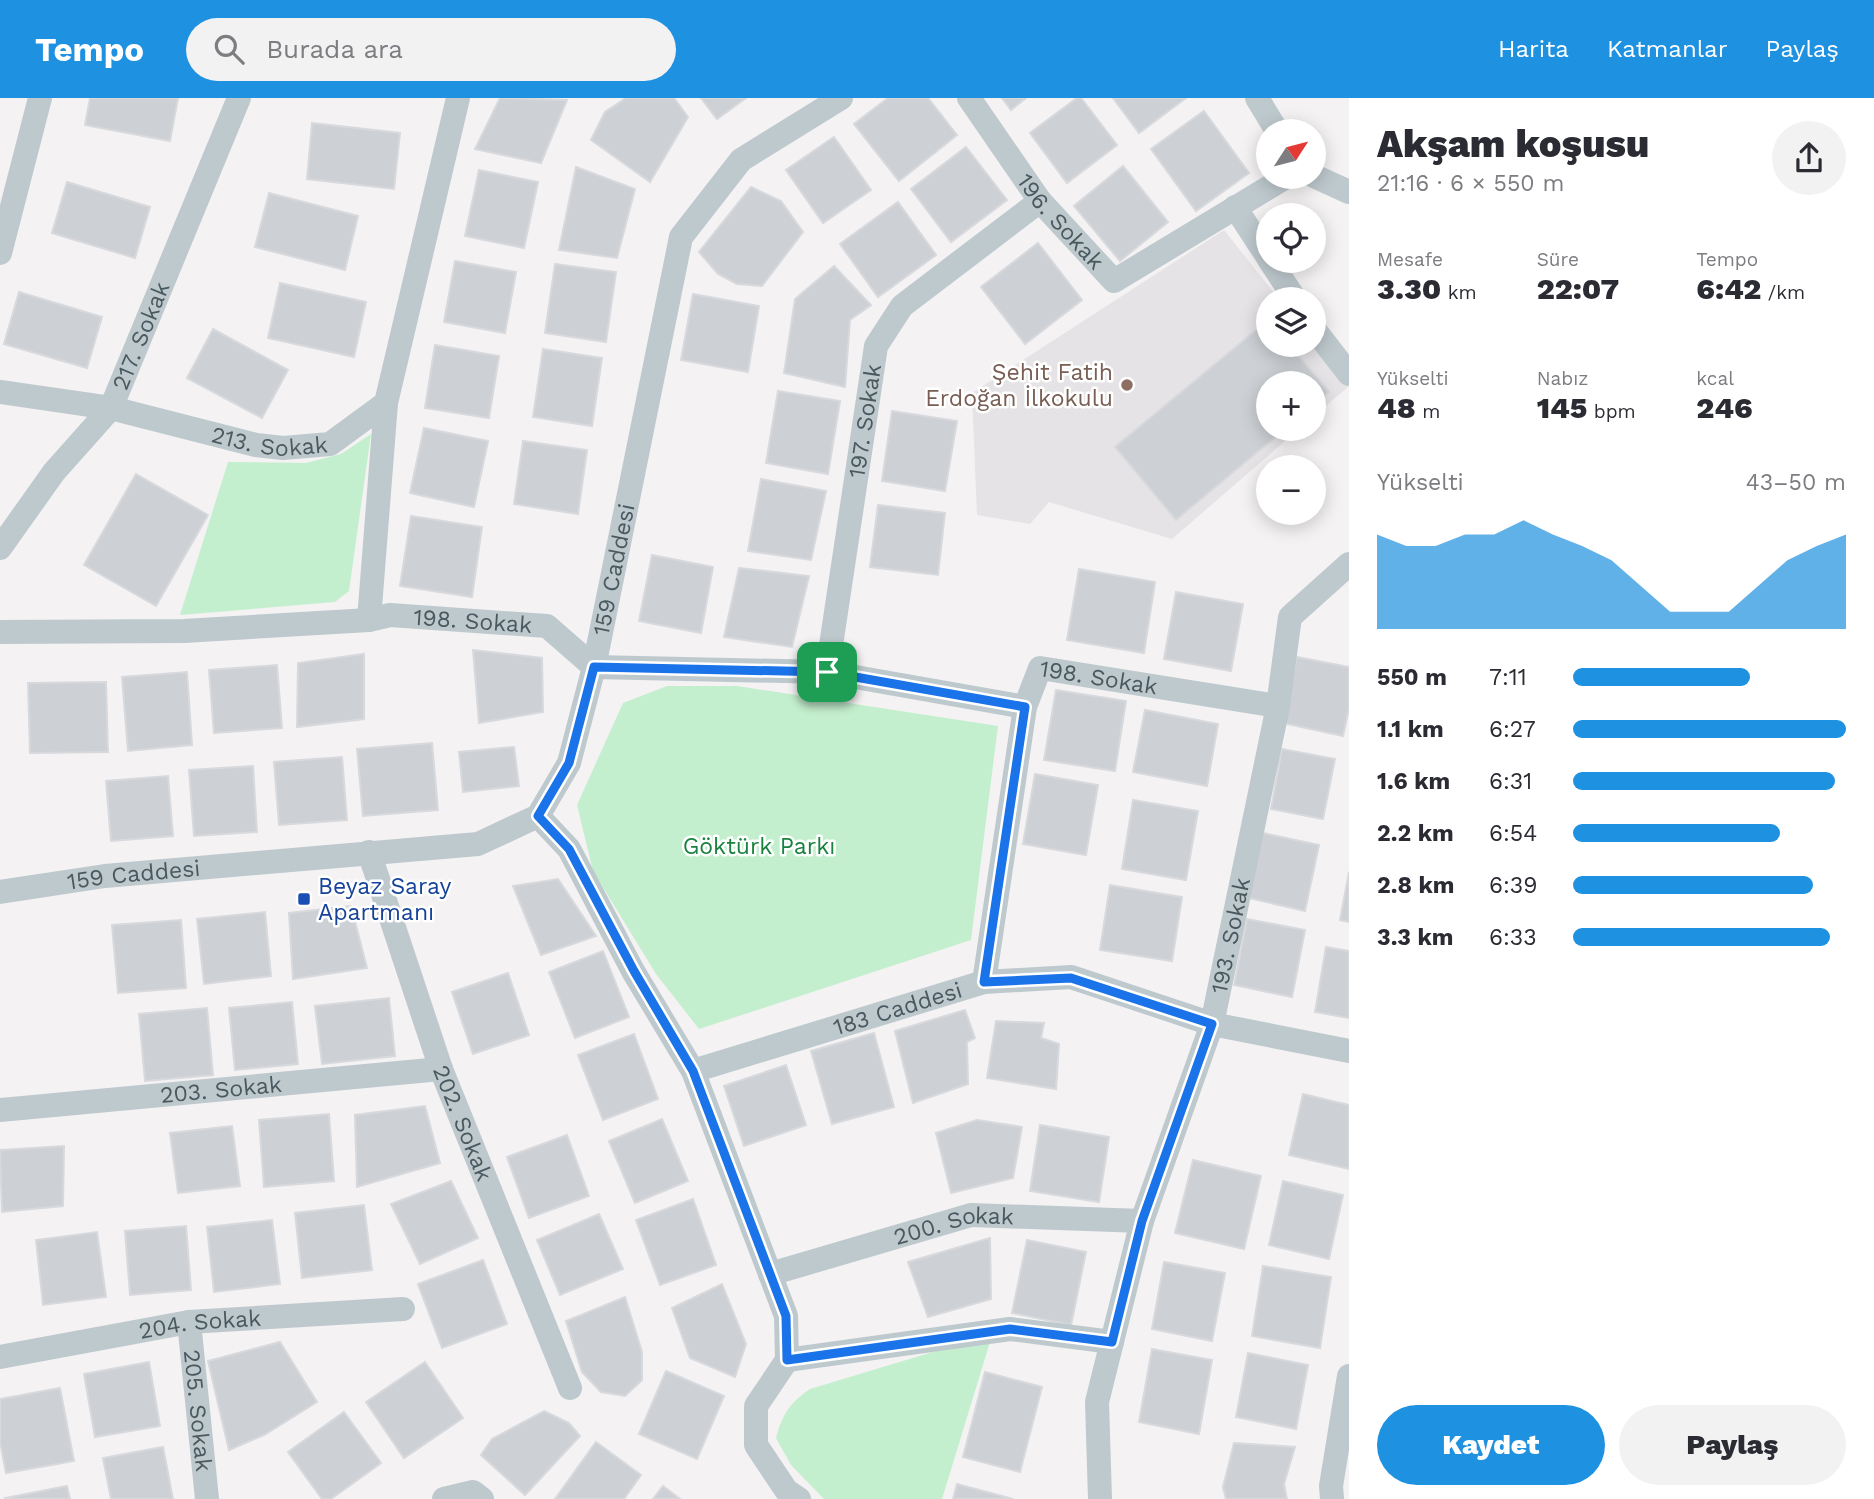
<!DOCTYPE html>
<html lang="tr">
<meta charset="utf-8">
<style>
body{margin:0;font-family:"Work Sans",sans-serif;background:#f2f2f3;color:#2b2b33;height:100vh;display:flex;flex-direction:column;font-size:26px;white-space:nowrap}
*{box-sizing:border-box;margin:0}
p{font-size:23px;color:#7c7c81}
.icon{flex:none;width:38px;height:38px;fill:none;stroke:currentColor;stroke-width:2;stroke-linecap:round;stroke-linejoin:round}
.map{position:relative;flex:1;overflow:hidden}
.panel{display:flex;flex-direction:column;background:#fff;width:525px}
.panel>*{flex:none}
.needle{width:46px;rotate:54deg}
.fabs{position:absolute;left:1256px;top:21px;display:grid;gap:14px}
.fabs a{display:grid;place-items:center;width:70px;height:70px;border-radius:50%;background:#fff;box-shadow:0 4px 18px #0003;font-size:35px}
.pin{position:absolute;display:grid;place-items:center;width:60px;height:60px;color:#fff;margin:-30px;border-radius:14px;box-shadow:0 4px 10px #0006}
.round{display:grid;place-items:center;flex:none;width:74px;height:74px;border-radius:37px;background:#f2f2f3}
.overview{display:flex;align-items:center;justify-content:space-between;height:119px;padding:0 28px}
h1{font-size:38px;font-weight:800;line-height:52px}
.figures{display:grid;grid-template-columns:repeat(3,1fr);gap:10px;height:119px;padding:7px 28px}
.figures div{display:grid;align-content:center}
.figures b{font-size:30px;font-weight:800}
.figures small{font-size:19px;font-weight:400}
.figures p{font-size:19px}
.chart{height:196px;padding:14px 28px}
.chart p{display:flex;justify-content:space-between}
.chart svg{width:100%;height:126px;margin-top:7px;fill:#1f91e1;opacity:.7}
.primary-button{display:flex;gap:14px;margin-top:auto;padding:14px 28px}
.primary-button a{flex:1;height:80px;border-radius:42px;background:#1f91e1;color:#fff;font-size:28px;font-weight:800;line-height:80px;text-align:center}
.primary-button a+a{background:#f2f2f3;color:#2b2b33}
ul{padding:0 28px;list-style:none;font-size:23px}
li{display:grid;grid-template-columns:112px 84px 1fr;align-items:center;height:52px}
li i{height:18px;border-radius:9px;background:#1f91e1}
header{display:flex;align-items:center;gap:42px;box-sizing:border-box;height:98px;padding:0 35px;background:#1f91e1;color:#fff}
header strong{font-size:33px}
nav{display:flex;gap:38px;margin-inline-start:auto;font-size:24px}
.search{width:490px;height:63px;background:#f2f2f3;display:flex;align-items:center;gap:18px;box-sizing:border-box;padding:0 24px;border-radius:38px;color:#7c7c81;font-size:26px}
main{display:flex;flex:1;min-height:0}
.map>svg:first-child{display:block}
.education{fill:#e5e3e5}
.green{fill:#c4efce}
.building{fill:#cdd0d4;stroke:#d7d9dd;stroke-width:2}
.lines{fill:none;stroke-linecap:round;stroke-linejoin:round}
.street{stroke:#bec9ce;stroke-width:24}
.route-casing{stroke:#fff;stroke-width:14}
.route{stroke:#1a73e8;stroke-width:9}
.education-dot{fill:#8d6e63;stroke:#fff;stroke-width:2.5}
.transit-dot{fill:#1a4fb4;stroke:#fff;stroke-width:2.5}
.labels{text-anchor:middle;stroke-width:5;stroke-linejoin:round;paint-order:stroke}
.street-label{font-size:23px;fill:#4a5960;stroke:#fff}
.education-label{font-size:23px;fill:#785e54;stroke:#fff;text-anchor:end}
.park-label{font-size:23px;fill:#1a823f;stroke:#fff}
.transit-label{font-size:23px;fill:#164399;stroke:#fff;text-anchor:start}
</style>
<header>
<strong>Tempo</strong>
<div class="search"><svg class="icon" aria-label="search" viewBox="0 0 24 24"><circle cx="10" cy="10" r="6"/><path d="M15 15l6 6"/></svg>Burada ara</div>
<nav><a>Harita</a><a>Katmanlar</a><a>Paylaş</a></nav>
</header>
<main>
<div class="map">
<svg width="1349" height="1401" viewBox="0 0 1349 1401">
<rect width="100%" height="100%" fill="#f4f2f3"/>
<!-- education -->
<path class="education" d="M1224 132 1279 201H1269V247L1314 246 1348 289 1314 318V285H1269V331H1299L1172 441 1049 404 1030 426 977 417 972 295Z"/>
<!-- green -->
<g class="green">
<path d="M371 336 349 493 335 504 180 517 228 364 306 365 341 356Z"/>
<path d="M667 588H737L998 628 971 842 699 931 656 876 593 773 577 707 623 605Z"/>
<path d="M990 1244 942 1401H824L791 1367 776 1340C782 1317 790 1304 810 1291L936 1253Z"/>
</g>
<!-- building -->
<g class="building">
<path d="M90 0H178L170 43 85 27Z"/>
<path d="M500 0 567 2 541 65 475 51Z"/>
<path d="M626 0H674L688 19 650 84 591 42 605 14Z"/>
<path d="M701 0H746L717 21Z"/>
<path d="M888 0H928L957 37 899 83 854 26Z"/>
<path d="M1002 0H1026L1011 12Z"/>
<path d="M1077 0H1081L1117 47 1067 85 1030 35Z"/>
<path d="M1113 0H1186L1139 35Z"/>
<path d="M1204 13 1249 75 1196 113 1151 51Z"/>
<path d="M312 25 400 35 394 91 307 81Z"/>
<path d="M834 39 871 92 823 125 786 72Z"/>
<path d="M966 49 1007 102 951 144 911 91Z"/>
<path d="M1123 68 1168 124 1120 163 1074 108Z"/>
<path d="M576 69 635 91 617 160 559 152Z"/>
<path d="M479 72 538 84 524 150 465 138Z"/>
<path d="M67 84 150 109 135 160 52 135Z"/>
<path d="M751 89 781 103 803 134 762 188 737 186 718 176 699 154Z"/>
<path d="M269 95 358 118 345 172 255 149Z"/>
<path d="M898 104 936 157 878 199 840 146Z"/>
<path d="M1038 145 1082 202 1025 246 981 189Z"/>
<path d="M455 163 516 174 505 235 444 224Z"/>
<path d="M555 166 616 174 606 244 545 235Z"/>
<path d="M834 168 871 207 850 222 845 289 784 275 795 201Z"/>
<path d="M280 185 366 204 354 259 268 240Z"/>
<path d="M19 194 102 219 87 270 4 246Z"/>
<path d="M693 196 759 208 748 274 681 262Z"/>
<path d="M1268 222 1269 247H1289L1329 294 1314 306V285H1269V331H1285L1176 422 1115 349Z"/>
<path d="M213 231 288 272 262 320 187 280Z"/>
<path d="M435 247 499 258 489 320 425 310Z"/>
<path d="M543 251 602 260 592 328 533 319Z"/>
<path d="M778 293 840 303 828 376 766 365Z"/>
<path d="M892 313 957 323 945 393 882 383Z"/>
<path d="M424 330 488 343 474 409 410 395Z"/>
<path d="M523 343 587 352 578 416 514 406Z"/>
<path d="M136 376 208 417 156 508 84 467Z"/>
<path d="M761 381 826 393 811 462 748 453Z"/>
<path d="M878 407 945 415 938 477 870 469Z"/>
<path d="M411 418 482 429 472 499 400 488Z"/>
<path d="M652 457 713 469 701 535 639 523Z"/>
<path d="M739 470 809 478 792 549 724 539Z"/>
<path d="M1079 471 1155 484 1144 555 1067 542Z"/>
<path d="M1176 494 1243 506 1231 573 1164 561Z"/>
<path d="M473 552 542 560 543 614 479 625Z"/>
<path d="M364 556V621L297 629 298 565Z"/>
<path d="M1297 559 1349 569V610L1343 638 1283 625Z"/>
<path d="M277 567 282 630 214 635 209 572Z"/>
<path d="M187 574 192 647 128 653 122 579Z"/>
<path d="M106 584 108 654 30 655 28 585Z"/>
<path d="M1056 592 1126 603 1115 673 1044 662Z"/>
<path d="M1145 612 1218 626 1207 688 1133 674Z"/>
<path d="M432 645 438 712 363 718 357 651Z"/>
<path d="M514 649 519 688 463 694 459 654Z"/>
<path d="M1282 651 1335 661 1323 721 1271 711Z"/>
<path d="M342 659 347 722 279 727 274 664Z"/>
<path d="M253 668 257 734 194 738 189 672Z"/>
<path d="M1035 676 1098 687 1086 757 1023 746Z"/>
<path d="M168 678 173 738 111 743 106 683Z"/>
<path d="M1133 702 1198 713 1186 782 1122 771Z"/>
<path d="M1263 735 1319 747 1305 813 1249 800Z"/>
<path d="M1349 774V824L1340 822Z"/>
<path d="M558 781 596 838 541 857 513 788Z"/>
<path d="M1110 787 1182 799 1172 863 1100 852Z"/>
<path d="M351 808 367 870 293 881 289 815Z"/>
<path d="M265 814 271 878 204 886 197 821Z"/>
<path d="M1247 821 1305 832 1292 899 1234 887Z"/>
<path d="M181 822 186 890 118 895 112 827Z"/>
<path d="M1326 849 1349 853V920L1315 914Z"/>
<path d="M603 853 629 919 575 940 549 874Z"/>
<path d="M508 875 529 937 473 956 452 894Z"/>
<path d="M389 900 395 958 322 966 315 908Z"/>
<path d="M292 904 298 966 235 972 229 910Z"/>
<path d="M207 910 213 977 145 983 139 916Z"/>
<path d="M965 912 975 940 967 944 968 986 913 1005 895 933Z"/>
<path d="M996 923 1044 925 1041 940 1059 946 1056 991 987 980Z"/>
<path d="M874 935 894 1009 832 1026 811 953Z"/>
<path d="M634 936 658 1001 603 1022 578 957Z"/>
<path d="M786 967 806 1027 744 1048 724 988Z"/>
<path d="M1303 996 1349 1007V1071L1289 1057Z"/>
<path d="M425 1008 440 1065 357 1089 355 1017Z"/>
<path d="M329 1016 334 1083 264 1089 259 1022Z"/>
<path d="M662 1021 688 1083 635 1105 609 1043Z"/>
<path d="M977 1022 1022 1029 1013 1080 951 1095 936 1035Z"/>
<path d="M1040 1027 1109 1039 1099 1104 1030 1093Z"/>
<path d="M232 1028 240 1088 178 1095 170 1035Z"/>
<path d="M567 1037 589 1098 529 1120 507 1059Z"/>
<path d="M64 1048 63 1108 2 1114 0 1052Z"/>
<path d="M1193 1062 1261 1078 1244 1151 1175 1135Z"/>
<path d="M451 1083 478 1140 420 1166 391 1106Z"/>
<path d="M1283 1083 1343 1097 1329 1161 1269 1147Z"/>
<path d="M693 1101 716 1167 660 1187 636 1122Z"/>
<path d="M364 1107 372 1172 302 1180 295 1115Z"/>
<path d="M599 1116 623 1171 560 1197 537 1142Z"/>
<path d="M272 1122 280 1186 214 1194 207 1129Z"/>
<path d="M186 1128 191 1192 130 1197 125 1133Z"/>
<path d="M97 1134 106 1199 43 1207 36 1142Z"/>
<path d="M990 1140 991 1201 928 1219 908 1164Z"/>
<path d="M1027 1142 1086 1154 1071 1227 1012 1215Z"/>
<path d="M483 1162 507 1226 442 1250 418 1186Z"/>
<path d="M1164 1164 1225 1175 1212 1243 1152 1231Z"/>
<path d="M1263 1168 1331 1179 1320 1250 1252 1238Z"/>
<path d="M722 1186 746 1246 735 1279 690 1260 672 1210Z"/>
<path d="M625 1199 642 1254V1282L625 1298 601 1294 582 1274 566 1223Z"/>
<path d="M280 1244 317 1304 264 1337 229 1352 208 1263Z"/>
<path d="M1152 1251 1212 1262 1199 1336 1139 1324Z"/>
<path d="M1248 1255 1308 1267 1296 1331 1236 1319Z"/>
<path d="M149 1264 160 1328 95 1339 84 1276Z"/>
<path d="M425 1264 463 1320 404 1360 366 1304Z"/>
<path d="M666 1273 724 1298 697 1361 639 1336Z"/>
<path d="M985 1274 1042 1289 1020 1374 963 1359Z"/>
<path d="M60 1290 74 1363 6 1375 0 1344V1301Z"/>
<path d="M544 1313 569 1325 580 1338 525 1397 481 1357 492 1341Z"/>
<path d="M344 1314 381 1365 331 1401H322L288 1354Z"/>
<path d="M596 1344 641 1377 624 1401H555Z"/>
<path d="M1234 1345 1295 1349 1284 1386 1287 1401H1226L1223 1389Z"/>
<path d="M163 1349 173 1401H111L103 1360Z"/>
<path d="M957 1386 1013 1401H953Z"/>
<path d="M67 1388 70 1401H6L5 1400Z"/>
<path d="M663 1388 680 1401H653Z"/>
</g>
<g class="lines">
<!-- street -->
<g class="street">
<path id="s1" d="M969 0 1040 103 1114 183 1286 79"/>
<path d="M1257 0 1277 33"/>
<path d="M1314 78 1349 94"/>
<path d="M1235 109 1269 161"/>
<path d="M0 155 40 0"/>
<path d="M1270 163 1295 201"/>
<path d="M1314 231 1349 276"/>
<path id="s2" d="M0 294 111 310 256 347 283 350 330 346 386 305 458 0"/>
<path id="s3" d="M0 450 54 374 111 310 239 0"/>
<path d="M369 522 386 305"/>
<path id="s4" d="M0 534 184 533 369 522 390 517 547 528 594 569 827 574 1025 609 1040 570 1278 608"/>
<path id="s5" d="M827 574 876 248 902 208 1040 103"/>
<path d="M538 718 569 751 633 873 693 973 786 1218 787 1262 756 1308V1347L786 1392 799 1401"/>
<path id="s6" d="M369 754 441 971 570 1290"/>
<path id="s7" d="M0 794 105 778 478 746 538 718 569 665 594 569 681 139 741 62 841 0"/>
<path d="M984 884 1025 609"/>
<path id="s8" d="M693 973 984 884 1071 879 1212 926 1349 953"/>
<path id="s9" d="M0 1012 441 971"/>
<path id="s10" d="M770 1176 971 1117 1142 1123"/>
<path id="s11" d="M189 1224 207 1401"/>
<path id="s12" d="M0 1259 189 1224 403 1211"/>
<path d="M787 1262 1010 1231 1112 1244"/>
<path d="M444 1401 473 1394 482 1401"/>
<path id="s13" d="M1100 1401 1097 1304 1142 1123 1212 926 1278 608 1290 519 1349 466"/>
<path d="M1332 1401 1331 1388 1349 1278"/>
</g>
</g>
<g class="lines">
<defs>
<path id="route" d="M594 569 827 574 1025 609 984 884 1071 880 1212 926 1142 1123 1112 1244 1010 1231 787 1262 786 1218 693 973 634 873 569 751 538 718 569 665Z"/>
</defs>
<!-- route casing -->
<use href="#route" class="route-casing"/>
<!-- route -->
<use href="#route" class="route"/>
</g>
<!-- markers -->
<circle class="education-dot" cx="1127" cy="287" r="7"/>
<rect class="transit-dot" x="297" y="794" width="14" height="14" rx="3.5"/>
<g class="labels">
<!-- street labels -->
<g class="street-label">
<text dy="8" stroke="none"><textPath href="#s1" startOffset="154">196. Sokak</textPath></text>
<text dy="8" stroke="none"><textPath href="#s3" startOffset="257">217. Sokak</textPath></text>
<text dy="8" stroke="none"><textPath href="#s5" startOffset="254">197. Sokak</textPath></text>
<text dy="8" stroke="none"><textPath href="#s2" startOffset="275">213. Sokak</textPath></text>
<text dy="8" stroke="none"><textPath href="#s7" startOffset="807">159 Caddesi</textPath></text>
<text dy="8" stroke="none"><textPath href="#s4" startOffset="474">198. Sokak</textPath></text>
<text dy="8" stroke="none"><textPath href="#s4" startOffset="1146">198. Sokak</textPath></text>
<text dy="8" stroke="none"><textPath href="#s7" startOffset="135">159 Caddesi</textPath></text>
<text dy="8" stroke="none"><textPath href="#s13" startOffset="583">193. Sokak</textPath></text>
<text dy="8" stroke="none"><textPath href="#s8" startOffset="214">183 Caddesi</textPath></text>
<text dy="8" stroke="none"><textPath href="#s9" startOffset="222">203. Sokak</textPath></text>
<text dy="8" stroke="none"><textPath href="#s6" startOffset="287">202. Sokak</textPath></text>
<text dy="8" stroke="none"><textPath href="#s10" startOffset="191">200. Sokak</textPath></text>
<text dy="8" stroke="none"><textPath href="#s12" startOffset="203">204. Sokak</textPath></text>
<text dy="8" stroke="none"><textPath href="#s11" startOffset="89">205. Sokak</textPath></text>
</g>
<!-- education labels -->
<g class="education-label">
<text x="1113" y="282">Şehit Fatih<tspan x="1113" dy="26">Erdoğan İlkokulu</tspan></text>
</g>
<!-- park labels -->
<g class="park-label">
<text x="759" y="756">Göktürk Parkı</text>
</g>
<!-- transit labels -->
<g class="transit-label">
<text x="318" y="796">Beyaz Saray<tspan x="318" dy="26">Apartmanı</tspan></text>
</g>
</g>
</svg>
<div class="fabs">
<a><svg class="needle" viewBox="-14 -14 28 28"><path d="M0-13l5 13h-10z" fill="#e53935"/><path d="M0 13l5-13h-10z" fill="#7c7c81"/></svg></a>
<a><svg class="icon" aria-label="locate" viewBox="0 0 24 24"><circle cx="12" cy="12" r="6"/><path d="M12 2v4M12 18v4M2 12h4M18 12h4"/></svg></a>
<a><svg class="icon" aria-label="layers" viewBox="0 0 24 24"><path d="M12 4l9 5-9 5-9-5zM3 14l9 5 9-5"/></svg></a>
<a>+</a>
<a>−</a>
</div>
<div class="pin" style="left:827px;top:574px;background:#1e9e55"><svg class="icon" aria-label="arrive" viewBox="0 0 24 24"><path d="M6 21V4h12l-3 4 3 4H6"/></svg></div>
</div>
<section class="panel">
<div class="overview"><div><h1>Akşam koşusu</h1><p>21:16 · 6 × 550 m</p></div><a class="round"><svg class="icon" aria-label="share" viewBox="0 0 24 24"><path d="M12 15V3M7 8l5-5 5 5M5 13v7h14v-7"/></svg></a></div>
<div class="figures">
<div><p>Mesafe</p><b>3.30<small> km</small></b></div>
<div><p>Süre</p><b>22:07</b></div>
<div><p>Tempo</p><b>6:42<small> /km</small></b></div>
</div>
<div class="figures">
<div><p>Yükselti</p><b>48<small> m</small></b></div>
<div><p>Nabız</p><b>145<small> bpm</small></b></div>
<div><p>kcal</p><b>246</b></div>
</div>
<div class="chart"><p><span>Yükselti</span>43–50 m</p>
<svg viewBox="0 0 160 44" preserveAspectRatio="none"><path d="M0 44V11L10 15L20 15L30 11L40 11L50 6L60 11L70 15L80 20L90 29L100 38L110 38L120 38L130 29L140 20L150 15L160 11V44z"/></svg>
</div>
<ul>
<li><b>550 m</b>7:11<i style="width:65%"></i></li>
<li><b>1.1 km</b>6:27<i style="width:100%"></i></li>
<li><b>1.6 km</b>6:31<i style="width:96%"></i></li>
<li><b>2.2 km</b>6:54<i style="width:76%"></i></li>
<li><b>2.8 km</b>6:39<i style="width:88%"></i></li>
<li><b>3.3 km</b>6:33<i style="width:94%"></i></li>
</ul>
<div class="primary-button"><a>Kaydet</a><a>Paylaş</a></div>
</section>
</main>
